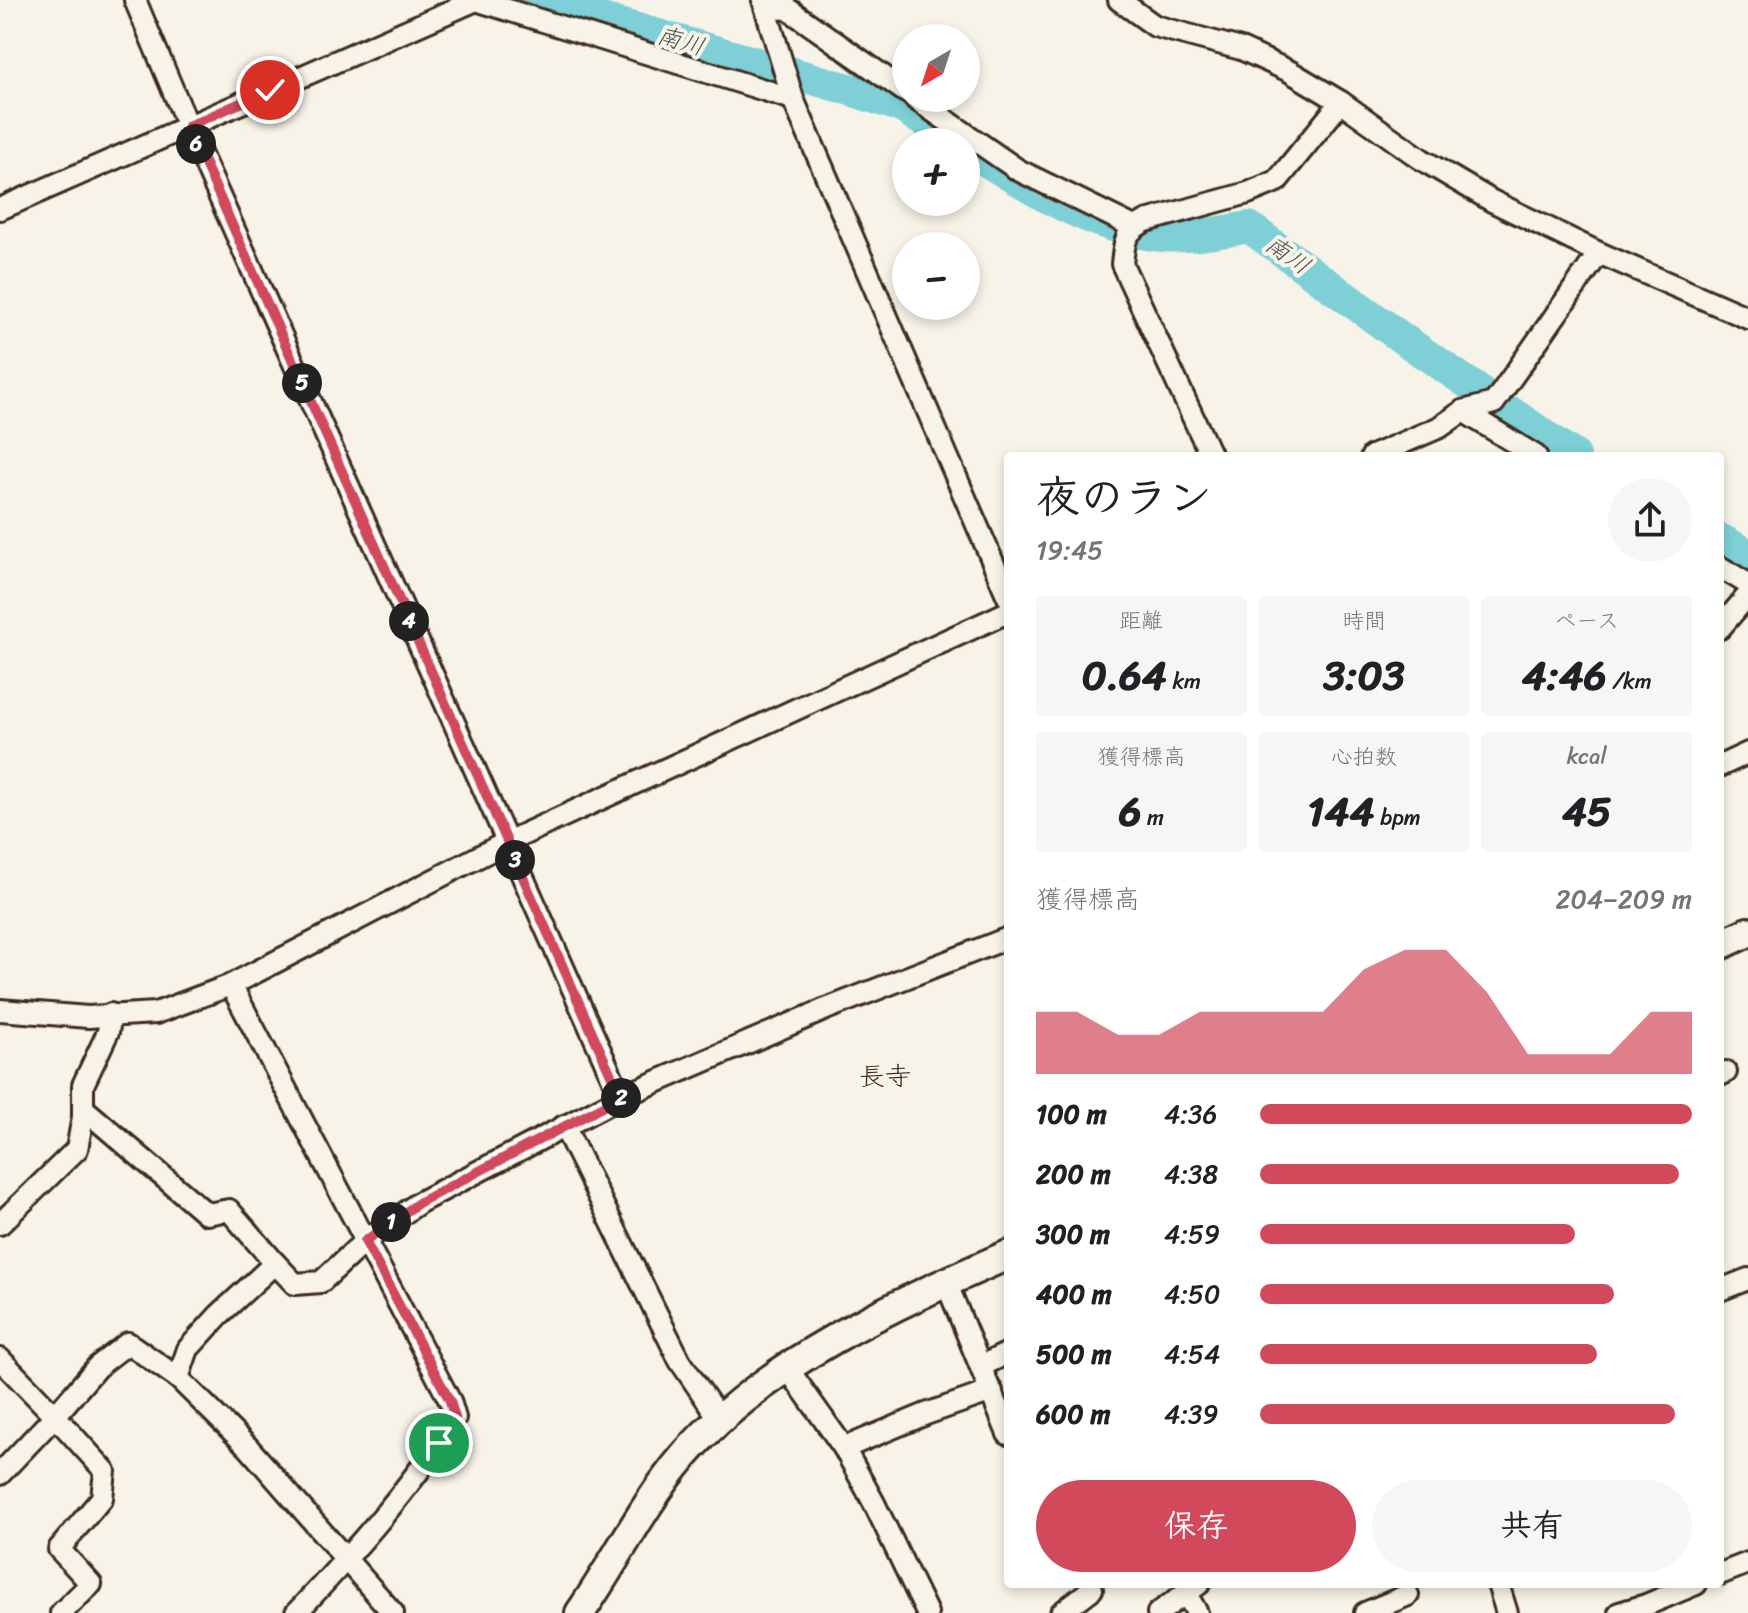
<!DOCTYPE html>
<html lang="ja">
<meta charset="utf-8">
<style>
body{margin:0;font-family:Sriracha,"Klee One",sans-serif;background:#f6f6f6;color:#202124;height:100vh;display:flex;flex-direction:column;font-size:30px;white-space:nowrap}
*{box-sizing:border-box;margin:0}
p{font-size:26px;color:#757577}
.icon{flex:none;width:44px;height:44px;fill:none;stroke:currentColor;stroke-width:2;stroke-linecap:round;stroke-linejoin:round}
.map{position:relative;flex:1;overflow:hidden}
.panel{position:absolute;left:1004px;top:452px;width:720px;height:1136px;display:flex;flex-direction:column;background:#fff;border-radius:8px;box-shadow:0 4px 12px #0003}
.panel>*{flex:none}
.needle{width:52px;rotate:219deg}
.fabs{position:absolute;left:892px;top:24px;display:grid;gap:16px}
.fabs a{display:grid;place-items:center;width:88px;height:88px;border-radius:50%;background:#fff;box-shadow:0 4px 12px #0003;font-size:40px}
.pin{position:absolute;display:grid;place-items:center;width:68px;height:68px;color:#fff;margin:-34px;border:4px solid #fff;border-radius:50%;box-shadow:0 2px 8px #0007}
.km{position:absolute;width:40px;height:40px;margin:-20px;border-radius:50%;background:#222;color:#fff;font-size:22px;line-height:40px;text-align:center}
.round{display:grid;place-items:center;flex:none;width:84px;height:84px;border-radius:42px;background:#f6f6f6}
.summary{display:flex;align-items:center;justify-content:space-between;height:136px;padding:0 32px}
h1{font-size:44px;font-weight:700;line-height:60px}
.figures{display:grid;grid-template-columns:repeat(3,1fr);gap:12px;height:136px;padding:8px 32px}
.figures div{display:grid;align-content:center;border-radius:8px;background:#f6f6f6;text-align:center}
.figures b{font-size:40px;font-weight:700}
.figures small{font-size:22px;font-weight:400}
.figures p{font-size:22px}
.chart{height:224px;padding:16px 32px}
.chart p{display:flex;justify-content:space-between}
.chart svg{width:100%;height:144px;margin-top:8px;fill:#d1495b;opacity:.7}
.action{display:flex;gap:16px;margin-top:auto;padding:16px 32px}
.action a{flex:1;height:92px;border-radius:48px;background:#d1495b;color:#fff;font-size:32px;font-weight:700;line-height:92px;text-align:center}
.action a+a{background:#f6f6f6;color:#202124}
ul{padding:0 32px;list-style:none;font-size:26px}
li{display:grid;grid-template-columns:128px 96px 1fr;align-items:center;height:60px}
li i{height:20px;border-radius:10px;background:#d1495b}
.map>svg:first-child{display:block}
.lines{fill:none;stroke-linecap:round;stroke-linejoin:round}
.stream{stroke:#638d8c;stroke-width:5}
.river{stroke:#7ecfd6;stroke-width:32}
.street-casing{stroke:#3b2a1e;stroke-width:26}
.secondary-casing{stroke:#3b2a1e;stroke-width:34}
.street{stroke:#f7f3e8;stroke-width:20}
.secondary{stroke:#f7f3e8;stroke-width:28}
.route-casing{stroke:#fff;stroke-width:16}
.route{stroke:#d1495b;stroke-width:10}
.labels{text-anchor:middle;stroke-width:8;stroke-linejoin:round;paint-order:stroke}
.water-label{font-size:24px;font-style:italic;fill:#4c534c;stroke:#f7f3e8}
.quarter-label{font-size:26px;fill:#3b2a1e;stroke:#f7f3e8}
</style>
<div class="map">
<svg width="1748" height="1613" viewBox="0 0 1748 1613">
<rect width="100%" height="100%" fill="#f7f3e8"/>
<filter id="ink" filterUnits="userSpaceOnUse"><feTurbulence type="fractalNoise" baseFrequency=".0125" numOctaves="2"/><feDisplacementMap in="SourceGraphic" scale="16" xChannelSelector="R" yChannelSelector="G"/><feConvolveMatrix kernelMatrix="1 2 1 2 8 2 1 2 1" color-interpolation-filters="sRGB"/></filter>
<g filter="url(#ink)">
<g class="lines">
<!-- stream -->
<path class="stream" d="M818 42 902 107"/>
<!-- river -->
<g class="river">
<path d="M535 0 848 89 902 107 956 142"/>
<path d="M966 148C1024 185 1093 231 1163 236 1192 238 1220 232 1249 227L1403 339 1575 456"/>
<path d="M1720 539 1748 554"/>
</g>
<defs>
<g id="street">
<path d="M135 0 188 126 621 1097"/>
<path d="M763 0 793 99 1008 597"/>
<path d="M1119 0 1155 26 1241 49 1289 71 1341 102 1421 159 1492 201 1599 253 1748 318"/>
<path d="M767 8 788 9 906 92"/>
<path d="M914 98 1018 170 1134 227"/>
<path d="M0 209 476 0 793 99"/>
<path d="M1463 411 1536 456"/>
<path d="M1211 456 1122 264C1125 241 1123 233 1146 221L1248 193 1277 181 1341 102"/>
<path d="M1372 456 1440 427 1463 411 1494 403 1599 253"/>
<path d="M1720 567 1748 584"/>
<path d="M1720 628 1748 595"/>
<path d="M1720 766 1748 753"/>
<path d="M231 985 450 1401 455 1418C411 1488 353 1553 296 1613"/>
<path d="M0 1010 88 1017 156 1013 231 985 507 842 1008 612"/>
<path d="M1720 1075 1726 1072"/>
<path d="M83 1108 207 1214 229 1210 275 1263"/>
<path d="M564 1126 680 1361 719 1418"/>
<path d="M0 1224 77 1149 83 1117V1085L108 1032 111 1014"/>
<path d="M946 1282 1008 1434"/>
<path d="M1720 1290 1748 1279"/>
<path d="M0 1359 55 1416 97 1367 128 1343 178 1378 248 1447 393 1613"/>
<path d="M981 1366 1008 1353"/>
<path d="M788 1369 844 1448 874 1503 927 1613"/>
<path d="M178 1378 188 1349 219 1315 275 1263 295 1284 321 1282 365 1241 420 1202 621 1097 826 1009 1008 938"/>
<path d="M844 1448 926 1414 992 1391"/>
<path d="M0 1474 55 1416 105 1471 102 1498 59 1549 91 1584 61 1613"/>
<path d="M1720 1574 1748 1563"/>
<path d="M1498 1584 1507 1613"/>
<path d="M1186 1593 1197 1613"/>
<path d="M1061 1613 1092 1589"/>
<path d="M1158 1613 1199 1584"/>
<path d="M1365 1613 1408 1595"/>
<path d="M1619 1613 1646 1605 1696 1584"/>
</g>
<g id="secondary">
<path d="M1720 945 1748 932"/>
<path d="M580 1613C616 1561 643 1504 684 1456 765 1362 896 1304 1008 1255"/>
</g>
</defs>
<!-- street casing -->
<use href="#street" class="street-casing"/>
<!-- secondary casing -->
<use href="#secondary" class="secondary-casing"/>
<!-- street -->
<use href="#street" class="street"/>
<!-- secondary -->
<use href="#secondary" class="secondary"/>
</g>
</g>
<g class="lines" filter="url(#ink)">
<defs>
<path id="route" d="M270 90 188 126 621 1097 420 1202 365 1241 450 1401 455 1418 439 1443"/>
</defs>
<!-- route casing -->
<use href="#route" class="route-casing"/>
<!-- route -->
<use href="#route" class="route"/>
</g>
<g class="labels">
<!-- water labels -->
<g class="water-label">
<text transform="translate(681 41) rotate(16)" y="8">南川</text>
<text transform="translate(1288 255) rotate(35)" y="8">南川</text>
</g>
<!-- quarter labels -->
<g class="quarter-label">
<text x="885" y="1085">長寺</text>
</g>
</g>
</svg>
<div class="fabs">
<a><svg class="needle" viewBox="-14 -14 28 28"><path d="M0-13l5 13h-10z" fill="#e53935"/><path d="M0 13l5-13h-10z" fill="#757577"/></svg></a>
<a>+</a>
<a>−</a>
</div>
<div class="pin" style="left:439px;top:1443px;background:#1e9e55"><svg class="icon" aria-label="arrive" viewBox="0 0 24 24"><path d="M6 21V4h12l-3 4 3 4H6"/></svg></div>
<div class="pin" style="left:270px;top:90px;background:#d93025"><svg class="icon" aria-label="check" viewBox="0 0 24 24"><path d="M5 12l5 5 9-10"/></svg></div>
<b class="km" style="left:391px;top:1222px">1</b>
<b class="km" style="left:621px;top:1098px">2</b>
<b class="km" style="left:515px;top:860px">3</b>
<b class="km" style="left:409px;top:621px">4</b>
<b class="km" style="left:302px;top:383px">5</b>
<b class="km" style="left:196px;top:144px">6</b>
<section class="panel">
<div class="summary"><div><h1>夜のラン</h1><p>19:45</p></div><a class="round"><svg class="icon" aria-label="share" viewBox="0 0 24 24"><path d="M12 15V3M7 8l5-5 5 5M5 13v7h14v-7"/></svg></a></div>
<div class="figures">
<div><p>距離</p><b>0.64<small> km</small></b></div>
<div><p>時間</p><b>3:03</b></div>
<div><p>ペース</p><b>4:46<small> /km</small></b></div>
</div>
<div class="figures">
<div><p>獲得標高</p><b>6<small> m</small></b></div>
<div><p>心拍数</p><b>144<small> bpm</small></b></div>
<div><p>kcal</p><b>45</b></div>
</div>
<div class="chart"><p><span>獲得標高</span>204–209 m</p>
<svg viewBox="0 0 160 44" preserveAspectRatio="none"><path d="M0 44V25L10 25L20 32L30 32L40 25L50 25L60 25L70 25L80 12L90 6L100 6L110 19L120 38L130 38L140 38L150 25L160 25V44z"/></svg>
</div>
<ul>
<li><b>100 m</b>4:36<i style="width:100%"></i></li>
<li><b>200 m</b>4:38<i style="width:97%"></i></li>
<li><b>300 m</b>4:59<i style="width:73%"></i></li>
<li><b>400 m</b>4:50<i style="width:82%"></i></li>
<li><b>500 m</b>4:54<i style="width:78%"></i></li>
<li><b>600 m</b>4:39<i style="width:96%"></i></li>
</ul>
<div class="action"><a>保存</a><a>共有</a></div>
</section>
</div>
